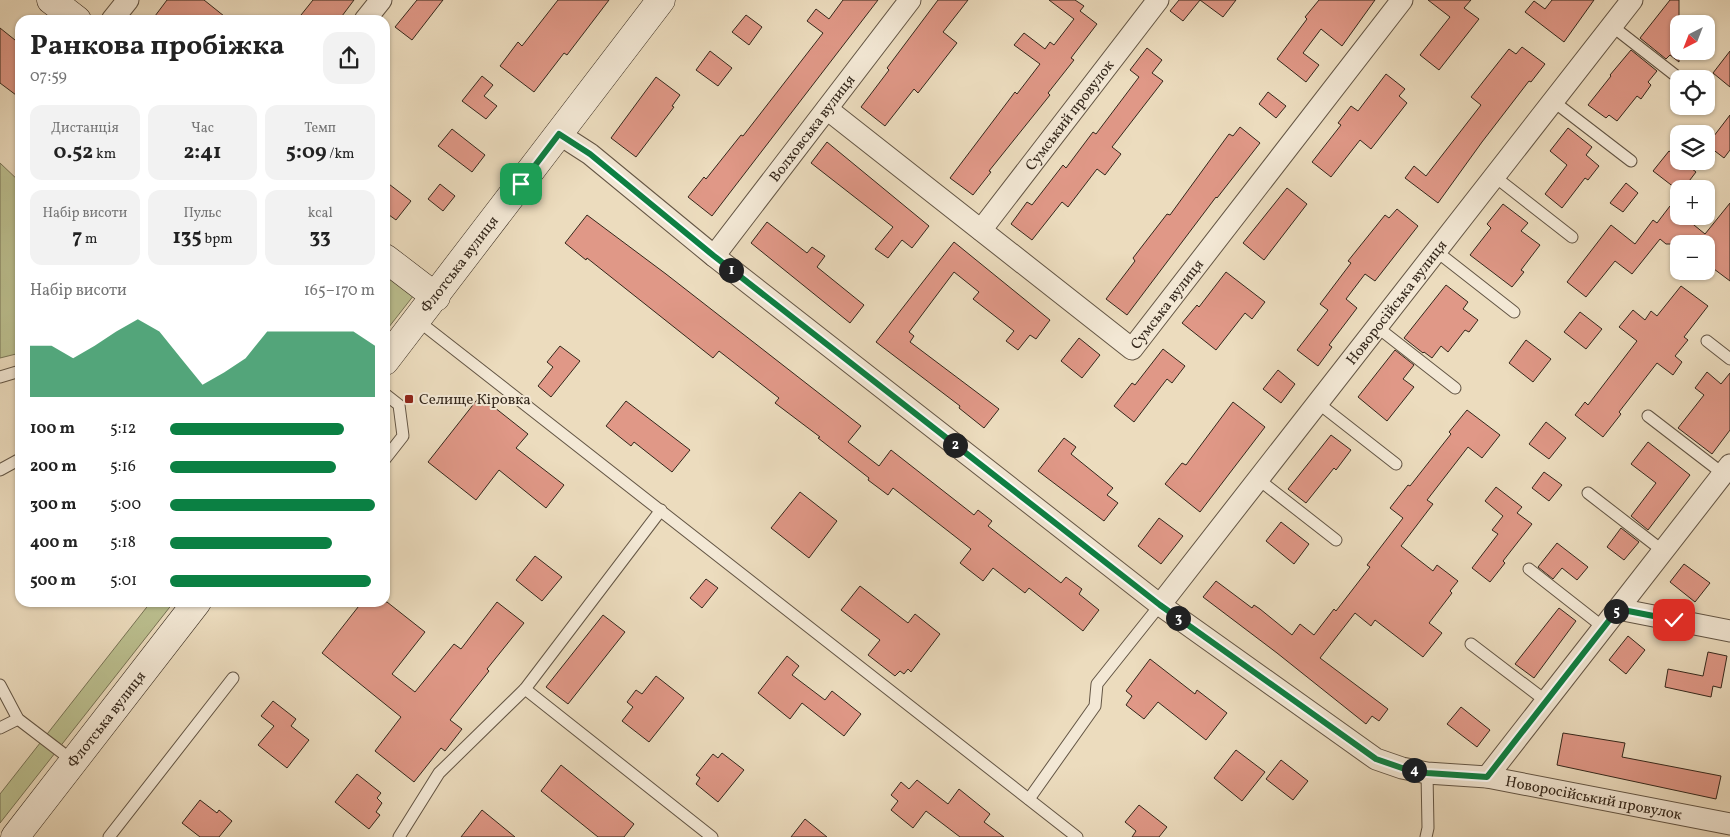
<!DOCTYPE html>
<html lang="uk">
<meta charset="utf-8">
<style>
body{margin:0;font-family:Vollkorn,serif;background:#f2f2f2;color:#222;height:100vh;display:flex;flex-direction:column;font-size:19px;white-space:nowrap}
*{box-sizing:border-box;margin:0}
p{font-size:16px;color:#767676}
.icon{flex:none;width:28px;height:28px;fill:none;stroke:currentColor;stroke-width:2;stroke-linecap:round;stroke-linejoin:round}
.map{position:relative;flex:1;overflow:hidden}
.details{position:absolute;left:15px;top:15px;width:375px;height:592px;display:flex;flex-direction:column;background:#fff;border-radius:15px;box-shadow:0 1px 4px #0004}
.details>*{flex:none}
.needle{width:32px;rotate:222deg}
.fabs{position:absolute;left:1670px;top:15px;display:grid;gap:10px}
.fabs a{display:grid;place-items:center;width:45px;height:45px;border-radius:10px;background:#fff;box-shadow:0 1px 4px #0004;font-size:25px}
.pin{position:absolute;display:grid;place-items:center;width:42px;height:42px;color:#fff;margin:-21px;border-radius:10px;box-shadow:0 2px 8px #0006}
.km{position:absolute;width:25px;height:25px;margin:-12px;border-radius:50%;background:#222;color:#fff;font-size:14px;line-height:25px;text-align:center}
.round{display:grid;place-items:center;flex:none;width:52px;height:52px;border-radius:15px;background:#f2f2f2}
.summary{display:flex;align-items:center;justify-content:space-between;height:85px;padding:0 15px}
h1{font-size:28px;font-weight:700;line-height:38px}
.figures{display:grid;grid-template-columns:repeat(3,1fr);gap:8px;height:85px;padding:5px 15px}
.figures div{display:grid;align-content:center;border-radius:12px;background:#f2f2f2;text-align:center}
.figures b{font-size:21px;font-weight:700}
.figures small{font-size:14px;font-weight:400}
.figures p{font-size:14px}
.chart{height:140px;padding:10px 15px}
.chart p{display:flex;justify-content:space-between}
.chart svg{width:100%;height:90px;margin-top:5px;fill:#0b8043;opacity:.7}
ul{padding:0 15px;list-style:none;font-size:16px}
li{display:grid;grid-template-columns:80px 60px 1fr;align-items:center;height:38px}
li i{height:12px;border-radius:6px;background:#0b8043}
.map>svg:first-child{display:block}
.green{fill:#bbbf8f;stroke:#787456}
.building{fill:#e09887;stroke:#35281c}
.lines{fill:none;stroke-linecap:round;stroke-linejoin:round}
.lane-casing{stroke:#635544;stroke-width:13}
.street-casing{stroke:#635544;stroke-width:23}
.secondary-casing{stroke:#35281c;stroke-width:29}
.lane{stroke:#f3e8d5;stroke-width:11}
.street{stroke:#f3e8d5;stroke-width:21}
.secondary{stroke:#f3e8d5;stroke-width:28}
.route-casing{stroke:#fff;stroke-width:10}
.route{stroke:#0b8043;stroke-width:6}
.poi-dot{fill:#8f2418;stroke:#f3e8d5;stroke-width:2}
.labels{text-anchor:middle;stroke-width:4;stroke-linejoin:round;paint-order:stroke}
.street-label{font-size:15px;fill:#35281c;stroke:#f3e8d5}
.poi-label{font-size:15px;fill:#35281c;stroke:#f3e8d5;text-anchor:start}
</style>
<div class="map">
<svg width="1730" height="837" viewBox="0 0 1730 837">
<rect width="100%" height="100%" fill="#ecdcbe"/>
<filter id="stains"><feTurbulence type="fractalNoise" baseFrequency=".004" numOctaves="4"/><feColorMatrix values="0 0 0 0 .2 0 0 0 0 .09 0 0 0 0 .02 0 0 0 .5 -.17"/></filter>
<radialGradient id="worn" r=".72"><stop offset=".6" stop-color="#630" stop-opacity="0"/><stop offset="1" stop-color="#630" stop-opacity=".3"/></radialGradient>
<!-- green -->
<g class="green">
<path d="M0 163 20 182V353L0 358Z"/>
<path d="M385 273 414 295 385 332V301L389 296 385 292Z"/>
<path d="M150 603H173L0 823V794Z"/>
</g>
<!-- building -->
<g class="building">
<path d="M167 0H204L229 20H152Z"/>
<path d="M313 0H354L339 20H297Z"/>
<path d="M417 0H443L412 40 395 27Z"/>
<path d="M558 0H609L567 55 564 53 534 92 500 66 518 42 522 46Z"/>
<path d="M843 0H878L712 216 688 197 704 177 706 179 741 135 743 136 823 33 807 21 816 9 829 19Z"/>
<path d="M938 0H968L943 32 957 43 918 93 914 89 885 126 861 107 889 70 887 68Z"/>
<path d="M1049 0H1075L1084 6 1080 11 1097 24 1071 58 1074 60 1048 93 1050 95 989 171 991 172 973 195 950 178 1015 92 1017 94 1040 64 1014 45 1024 33 1045 49 1050 42 1054 45 1074 19Z"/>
<path d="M1179 0H1200L1183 21 1170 11Z"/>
<path d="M1200 0H1236L1223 17Z"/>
<path d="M1319 0H1375L1342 46 1321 29 1303 53 1319 65 1306 82 1277 59 1307 19 1305 17Z"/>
<path d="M1428 0H1471L1464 8 1479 19 1439 70 1420 55 1450 17Z"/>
<path d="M1552 0H1594L1564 42 1525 12 1534 1 1545 9Z"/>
<path d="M1670 0H1679V62L1670 55 1666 59 1640 38Z"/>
<path d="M746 15 762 27 749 45 732 32Z"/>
<path d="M0 28 20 44V98L0 83Z"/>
<path d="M1522 47 1545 64 1531 82 1529 81 1482 142 1438 203 1405 178 1414 166 1426 176 1481 105 1471 97 1509 49 1516 54Z"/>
<path d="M1147 48 1162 60 1152 73 1163 81 1112 147 1121 154 1105 175 1097 169 1068 207 1062 202 1032 240 1011 224 1027 202 1032 205 1063 165 1066 168 1093 132 1096 134 1139 77 1130 70Z"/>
<path d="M1631 50 1657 71 1648 82 1651 85 1641 99 1637 96 1617 121 1609 115 1606 118 1588 105 1611 76 1610 75Z"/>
<path d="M710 51 732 68 718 86 696 70Z"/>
<path d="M1730 51V87L1713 73Z"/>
<path d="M1386 74 1405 89 1399 96 1407 103 1371 149 1360 140 1331 177 1312 162 1341 125 1338 123 1351 106 1358 111Z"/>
<path d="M482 76 493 85 484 96 497 106 486 119 462 101Z"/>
<path d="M656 77 680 95 672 106 674 107 636 157 611 138Z"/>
<path d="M1268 92 1286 106 1276 118 1259 104Z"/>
<path d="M1730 115V150L1724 158 1707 145Z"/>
<path d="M1240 127 1260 143 1217 198 1216 197 1127 315 1106 299 1135 261 1133 258 1167 214 1170 215 1229 134 1233 136Z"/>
<path d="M1568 128 1592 147 1586 155 1599 166 1588 180 1585 178 1562 208 1545 194 1567 165 1550 151Z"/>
<path d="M452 129 485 155 472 172 438 146Z"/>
<path d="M827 142 929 226 912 248 902 240 888 258 875 249 893 227 811 163Z"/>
<path d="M1669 151 1679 158V161H1682L1696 172 1683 189H1679V191L1653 171Z"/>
<path d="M385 181 411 201 396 220 385 212Z"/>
<path d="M1626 183 1638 193 1623 212 1610 203Z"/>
<path d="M440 184 455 196 443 211 428 199Z"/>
<path d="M1287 188 1307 204 1264 260 1243 243Z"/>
<path d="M1730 203V281L1706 263V244H1666L1660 239 1632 274 1615 261 1586 297 1567 282 1611 225 1635 244 1653 220 1657 223 1670 206 1679 213V216H1683L1705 234Z"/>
<path d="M1503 204 1528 223 1521 231 1540 245 1521 270 1524 272 1512 287 1470 255 1491 228 1487 224Z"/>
<path d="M1397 209 1418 226 1375 281 1365 274 1346 299 1357 308 1329 345 1332 347 1318 366 1297 350 1328 310 1320 304 1351 263 1348 261 1385 215 1389 218Z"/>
<path d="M587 215 666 274 861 426 848 442 879 466 891 450 974 515 978 510 992 521 988 526 1061 583 1066 577 1082 589 1079 594 1099 610 1083 631 1029 588 1025 593 993 568 983 581 960 563 971 549 957 538 893 488 888 495 868 480 869 478 818 438 820 437 775 403 779 398 719 351 713 358 587 258 586 260 565 243Z"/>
<path d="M767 222 807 253 812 247 825 256 817 267 864 305 850 323 751 243Z"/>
<path d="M954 242 1050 320 1036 339 1030 335 1018 350 1006 341 1014 331 973 299 979 292 954 272 909 332 914 336 910 342 999 409 984 428 959 408 960 406 876 342Z"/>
<path d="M1226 272 1265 302 1252 319 1245 313 1216 350 1182 323 1197 305 1199 307Z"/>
<path d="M1446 285 1468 302 1463 309 1478 320 1469 332 1465 330 1448 352 1441 346 1432 358 1424 352 1423 353 1404 338Z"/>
<path d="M1681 286 1708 306 1684 337 1688 340 1675 356 1682 362 1673 375 1657 363 1619 412 1621 414 1603 437 1575 415 1585 402 1588 405 1637 341 1619 327 1633 310 1645 320 1651 311 1657 316Z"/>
<path d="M1580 312 1602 329 1586 349 1564 332Z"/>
<path d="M1079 338 1100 355 1082 378 1061 361Z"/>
<path d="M1526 340 1551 359 1533 382 1509 363Z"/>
<path d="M560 346 580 361 551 397 538 386 553 367 547 362Z"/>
<path d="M1163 349 1185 366 1172 383 1167 379 1134 422 1114 406 1132 383 1135 385Z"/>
<path d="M1395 350 1414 365 1403 379 1414 387 1387 421 1358 397Z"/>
<path d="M1278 370 1295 384 1281 403 1263 389Z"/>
<path d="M1707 372 1721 384 1730 373V430L1712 454 1678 428 1704 395 1695 388Z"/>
<path d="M480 396 528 434 516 448 564 485 546 508 499 470 476 500 428 462Z"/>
<path d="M626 401 690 450 672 472 634 442 631 446 606 426Z"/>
<path d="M1233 402 1265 427 1200 512 1165 484 1182 463 1186 465Z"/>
<path d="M1467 410 1500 435 1482 458 1468 447 1427 500 1433 504 1401 546 1433 571 1437 565 1458 581 1450 591 1452 593 1429 623 1442 633 1423 657 1375 620 1371 626 1355 613 1320 658 1388 709 1379 721 1372 716 1366 724 1277 653 1203 597 1216 581 1252 608 1254 605 1260 609 1292 635 1300 624 1314 635 1334 609 1336 611 1370 567 1367 565 1403 518 1390 508 1408 485 1410 486 1451 434 1449 432Z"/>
<path d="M1546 422 1566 438 1549 459 1529 444Z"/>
<path d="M1331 435 1351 450 1336 470 1334 468 1306 503 1288 489Z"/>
<path d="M1064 438 1076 447 1071 454 1113 488 1107 495 1118 503 1104 521 1038 471Z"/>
<path d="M1648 442 1690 475 1648 530 1631 516 1656 483 1631 464Z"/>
<path d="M1544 472 1562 485 1549 501 1532 488Z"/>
<path d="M1496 487 1522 507 1517 513 1532 524 1503 561 1505 563 1490 582 1472 568 1498 534 1492 530 1503 516 1485 501Z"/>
<path d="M800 492 837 521 809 558 771 528Z"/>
<path d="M1159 518 1183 536 1161 564 1138 546Z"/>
<path d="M1281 522 1309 544 1294 564 1266 541Z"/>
<path d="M1621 528 1639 542 1624 560 1607 547Z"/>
<path d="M1557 543 1588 567 1577 580 1562 568 1553 579 1538 567Z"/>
<path d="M535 556 562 577 542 601 516 580Z"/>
<path d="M1684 564 1710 583 1695 602 1670 582Z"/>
<path d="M706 579 718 588 702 608 690 598Z"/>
<path d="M860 586 908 623 915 614 940 634 911 672 908 669 904 674 900 671 895 676 868 655 880 640 841 610Z"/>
<path d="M362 602H387L425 632 392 674 415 692 454 644 461 649 497 602 524 623 487 669 489 671 450 720 462 729 445 751 441 748 414 782 375 751 401 717 322 653Z"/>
<path d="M1559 608 1576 621 1534 678 1515 664Z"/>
<path d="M603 615 625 632 568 704 546 687Z"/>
<path d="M1628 636 1645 650 1626 674 1609 660Z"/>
<path d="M1708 652 1727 656 1721 688 1713 686 1711 697 1665 687 1668 669 1703 676Z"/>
<path d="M787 656 799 666 792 675 825 700 832 691 861 714 844 736 802 703 790 719 758 693Z"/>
<path d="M1150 659 1195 694 1197 690 1227 713 1206 740 1158 702 1144 719 1126 705 1132 696 1126 691Z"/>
<path d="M656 676 684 698 649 742 622 721 633 707 627 702 636 690 642 694Z"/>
<path d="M273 701 296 719 291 726 309 740 287 768 258 745 274 726 261 716Z"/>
<path d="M1461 707 1490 730 1477 747 1447 724Z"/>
<path d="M1563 733 1625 743 1622 757 1721 776 1716 799 1557 765Z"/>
<path d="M1236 750 1265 772 1242 801 1214 778Z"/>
<path d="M722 753 744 770 718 802 696 784 700 778 696 775 713 754 718 758Z"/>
<path d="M1281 760 1308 781 1293 800 1266 779Z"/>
<path d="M561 765 634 824 624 837H598L541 791Z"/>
<path d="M357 774 381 793 377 798 382 803 376 812 380 815 369 829 335 802Z"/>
<path d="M917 780 948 804 959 789 990 814 984 822 1004 837H960L926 811 913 828 891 810 898 801 891 795 901 782 909 789Z"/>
<path d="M200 800 217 813 219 810 232 821 219 837H200L182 823Z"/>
<path d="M1139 805 1167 827 1159 837H1132L1136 831 1125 822Z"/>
<path d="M482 810 515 837H461Z"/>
<path d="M805 819 827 837H791Z"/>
</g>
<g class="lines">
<defs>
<g id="lane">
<path d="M1612 26 1680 79"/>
<path d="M1553 101 1631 161"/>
<path d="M1494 176 1572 237"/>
<path d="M1436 251 1514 312"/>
<path d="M417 320 1077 837"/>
<path d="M1377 327 1455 388"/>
<path d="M1707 341 1730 359"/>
<path d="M0 377 20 371"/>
<path d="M385 394 399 405 403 436 385 459"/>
<path d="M1318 403 1396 464"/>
<path d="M1648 416 1726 476"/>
<path d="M0 470 20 459"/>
<path d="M1258 479 1336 540"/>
<path d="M1588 493 1663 551"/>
<path d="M1529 569 1603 627"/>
<path d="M1471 644 1546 701"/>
<path d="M0 685 18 719 73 761"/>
<path d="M525 689 712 837"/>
<path d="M0 728 18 719"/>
<path d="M1029 799 1095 706 1097 684 1160 605"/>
<path d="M109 837 233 678"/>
<path d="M399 837 439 773 525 689 661 510"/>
<path d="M1426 837 1428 828 1427 773"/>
</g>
<g id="street">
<path d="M112 20 128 0"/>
<path d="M365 20 381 0"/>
<path id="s1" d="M827 109 1132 349 1402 0"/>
<path id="s2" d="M559 134 590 154 714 256 1160 605 1376 759 1402 768 1427 773 1487 777 1730 824"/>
<path id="s3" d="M981 230 1158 0"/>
<path id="s4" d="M714 256 910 0"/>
<path id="s5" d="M1160 605 1632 0"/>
<path d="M1618 609 1730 631"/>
<path d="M1487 777 1730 465"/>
</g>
<g id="secondary">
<path d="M51 0 77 20"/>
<path d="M385 258 436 297"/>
<path id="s6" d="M385 361 661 0"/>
<path id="s7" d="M15 837 197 602"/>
</g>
</defs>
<!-- lane casing -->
<use href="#lane" class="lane-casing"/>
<!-- street casing -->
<use href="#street" class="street-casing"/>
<!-- secondary casing -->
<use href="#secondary" class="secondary-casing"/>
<!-- lane -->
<use href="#lane" class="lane"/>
<!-- street -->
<use href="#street" class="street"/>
<!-- secondary -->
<use href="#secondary" class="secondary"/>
</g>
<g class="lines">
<defs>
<path id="route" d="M521 184 559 134 590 154 714 256 1160 605 1376 759 1402 768 1427 773 1487 777 1618 609 1674 620"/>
</defs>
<!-- route casing -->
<use href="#route" class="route-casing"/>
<!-- route -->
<use href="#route" class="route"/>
</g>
<!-- markers -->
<rect class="poi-dot" x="404" y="394" width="10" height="10" rx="2.5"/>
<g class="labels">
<!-- street labels -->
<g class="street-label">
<text dy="5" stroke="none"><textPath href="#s3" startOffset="145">Сумський провулок</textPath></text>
<text dy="5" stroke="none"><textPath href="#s4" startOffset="161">Волховська вулиця</textPath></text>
<text dy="5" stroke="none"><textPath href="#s6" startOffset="122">Флотська вулиця</textPath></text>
<text dy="5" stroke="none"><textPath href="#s1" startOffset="445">Сумська вулиця</textPath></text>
<text dy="5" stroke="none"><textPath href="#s5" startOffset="384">Новоросійська вулиця</textPath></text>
<text dy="5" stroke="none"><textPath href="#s7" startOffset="149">Флотська вулиця</textPath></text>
<text dy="5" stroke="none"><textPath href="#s2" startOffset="1251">Новоросійський провулок</textPath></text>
</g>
<!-- poi labels -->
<g class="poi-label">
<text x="419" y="404">Селище Кіровка</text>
</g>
</g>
<rect width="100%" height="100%" filter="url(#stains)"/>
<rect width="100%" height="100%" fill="url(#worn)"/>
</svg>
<div class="fabs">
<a><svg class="needle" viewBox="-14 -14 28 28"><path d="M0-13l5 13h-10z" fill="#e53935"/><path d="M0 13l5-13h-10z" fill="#767676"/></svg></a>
<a><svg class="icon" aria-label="locate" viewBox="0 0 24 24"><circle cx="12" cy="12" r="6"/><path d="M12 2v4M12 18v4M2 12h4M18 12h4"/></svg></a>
<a><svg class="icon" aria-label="layers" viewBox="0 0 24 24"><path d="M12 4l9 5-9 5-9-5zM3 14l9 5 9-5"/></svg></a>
<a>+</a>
<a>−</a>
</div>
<div class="pin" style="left:521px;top:184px;background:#1e9e55"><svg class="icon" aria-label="arrive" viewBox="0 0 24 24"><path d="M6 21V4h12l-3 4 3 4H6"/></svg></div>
<div class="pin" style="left:1674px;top:620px;background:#d93025"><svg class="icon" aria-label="check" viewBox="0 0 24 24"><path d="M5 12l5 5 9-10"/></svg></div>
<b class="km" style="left:731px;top:270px">1</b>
<b class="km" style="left:955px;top:445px">2</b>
<b class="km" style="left:1178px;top:618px">3</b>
<b class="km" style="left:1414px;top:770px">4</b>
<b class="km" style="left:1616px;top:611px">5</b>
<section class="details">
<div class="summary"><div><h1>Ранкова пробіжка</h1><p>07:59</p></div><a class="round"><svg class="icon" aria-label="share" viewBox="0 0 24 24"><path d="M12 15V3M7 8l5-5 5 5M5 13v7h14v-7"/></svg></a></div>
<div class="figures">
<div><p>Дистанція</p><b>0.52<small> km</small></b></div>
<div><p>Час</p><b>2:41</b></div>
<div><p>Темп</p><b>5:09<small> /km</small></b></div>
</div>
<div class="figures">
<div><p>Набір висоти</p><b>7<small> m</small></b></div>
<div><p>Пульс</p><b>135<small> bpm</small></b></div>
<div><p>kcal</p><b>33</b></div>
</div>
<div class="chart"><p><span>Набір висоти</span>165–170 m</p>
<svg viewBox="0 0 160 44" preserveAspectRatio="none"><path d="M0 44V19L10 19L20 25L30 19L40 12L50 6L60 12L70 25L80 38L90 32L100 25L110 12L120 12L130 12L140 12L150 12L160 19V44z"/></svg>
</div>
<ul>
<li><b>100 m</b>5:12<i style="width:85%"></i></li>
<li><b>200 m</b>5:16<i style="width:81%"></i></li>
<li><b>300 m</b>5:00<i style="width:100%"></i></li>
<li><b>400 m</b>5:18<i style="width:79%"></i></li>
<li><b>500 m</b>5:01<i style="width:98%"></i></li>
</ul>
</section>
</div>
